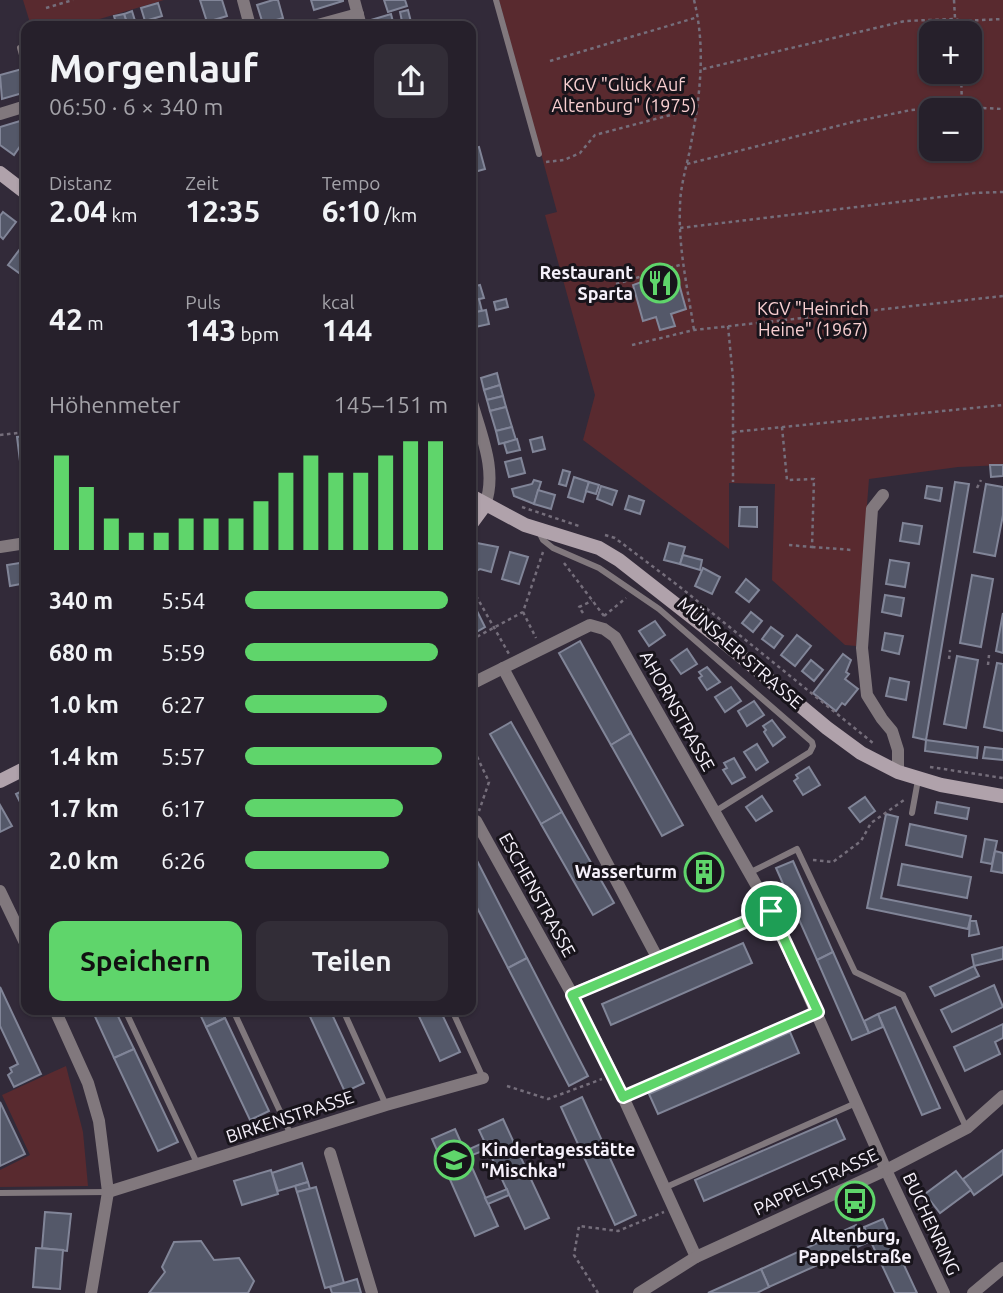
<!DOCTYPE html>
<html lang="de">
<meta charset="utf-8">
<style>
body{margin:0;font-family:Ubuntu,sans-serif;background:#322d37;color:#f1f3f6;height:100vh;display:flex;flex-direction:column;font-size:26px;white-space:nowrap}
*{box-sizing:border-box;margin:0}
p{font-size:23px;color:#a4a3a9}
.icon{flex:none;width:38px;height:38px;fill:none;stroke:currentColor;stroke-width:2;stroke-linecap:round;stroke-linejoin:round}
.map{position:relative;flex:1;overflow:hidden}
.drawer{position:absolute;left:21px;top:21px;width:455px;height:994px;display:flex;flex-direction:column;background:#26202b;border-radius:14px;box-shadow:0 2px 5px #0004,0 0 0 2px #423e47}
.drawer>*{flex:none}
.tools{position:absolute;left:919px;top:21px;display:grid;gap:14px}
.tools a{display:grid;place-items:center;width:63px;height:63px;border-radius:14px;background:#26202b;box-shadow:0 2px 5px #0004,0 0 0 2px #423e47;font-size:35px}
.pin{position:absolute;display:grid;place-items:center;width:60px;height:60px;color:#fff;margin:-30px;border:4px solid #fff;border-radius:50%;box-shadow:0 2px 7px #0007}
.round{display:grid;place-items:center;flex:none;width:74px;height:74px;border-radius:14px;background:#322d37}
.overview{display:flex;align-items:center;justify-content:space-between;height:119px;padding:0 28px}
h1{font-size:38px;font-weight:600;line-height:52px}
.stats{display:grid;grid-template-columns:repeat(3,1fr);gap:10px;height:119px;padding:7px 28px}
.stats div{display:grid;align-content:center}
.stats b{font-size:30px;font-weight:600}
.stats small{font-size:19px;font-weight:400}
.stats p{font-size:19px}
.chart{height:196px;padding:14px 28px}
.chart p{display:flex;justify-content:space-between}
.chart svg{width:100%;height:126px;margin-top:7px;stroke:#5fd56b;stroke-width:6}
.action{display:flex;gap:14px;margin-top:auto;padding:14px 28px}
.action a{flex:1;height:80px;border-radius:14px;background:#5fd56b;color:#111;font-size:28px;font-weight:600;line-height:80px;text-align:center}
.action a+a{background:#322d37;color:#f1f3f6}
ul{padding:0 28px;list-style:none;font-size:23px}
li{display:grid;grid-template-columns:112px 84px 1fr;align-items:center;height:52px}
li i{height:18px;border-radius:9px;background:#5fd56b}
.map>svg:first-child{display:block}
.green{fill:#592a2f;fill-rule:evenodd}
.building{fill:#545869;stroke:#818598;stroke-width:2}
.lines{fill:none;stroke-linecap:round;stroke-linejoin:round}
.path{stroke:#756e7b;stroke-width:2.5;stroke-dasharray:3.5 3.5;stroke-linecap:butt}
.lane{stroke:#81787d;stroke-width:6}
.street{stroke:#81787d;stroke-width:12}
.secondary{stroke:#b0a2ab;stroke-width:14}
.route-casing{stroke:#fff;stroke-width:14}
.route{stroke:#5fd56b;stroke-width:9}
.labels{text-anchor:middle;stroke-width:6;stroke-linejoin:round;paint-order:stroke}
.park-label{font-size:18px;fill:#f9cfd1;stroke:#18141b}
.poi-label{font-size:18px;font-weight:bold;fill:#f6f1fb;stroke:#18141b;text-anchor:end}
.street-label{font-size:18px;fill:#f6f1fb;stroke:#18141b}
</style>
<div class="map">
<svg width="1003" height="1293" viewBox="0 0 1003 1293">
<rect width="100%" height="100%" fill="#322a39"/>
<!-- green -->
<g class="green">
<path d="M23 0H164L76 26H31Z"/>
<path d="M499 0H1003V465L958 467 869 479 856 646 845 645 772 580 775 484 729 483V549L583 440 595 395 545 215 557 212ZM931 33H970V72H931ZM931 110H970V149H931Z"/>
<path d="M66 1066 83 1132 88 1186 0 1187V1170L30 1155 2 1095Z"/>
</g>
<!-- building -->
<g class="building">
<path d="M200 0H222L227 16 207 22Z"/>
<path d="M273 0H278L283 18 263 24 257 5Z"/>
<path d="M311 0H343V1L314 10Z"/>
<path d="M384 0H405L407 6 388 12Z"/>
<path d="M158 3 162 16 145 21 141 8Z"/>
<path d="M408 10 412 26H403L400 12Z"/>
<path d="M132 11 136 24 128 26 124 14Z"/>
<path d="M124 14 128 26H117L114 16Z"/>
<path d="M391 14 394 26H372L371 20Z"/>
<path d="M22 69 26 92 2 99 0 75Z"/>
<path d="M20 121 25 139 14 155 0 145V127Z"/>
<path d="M479 147 485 169 471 173V149Z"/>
<path d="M3 212 16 222 3 239 0 236V216Z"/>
<path d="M26 241V278L8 265Z"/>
<path d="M666 273 667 275 676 273 686 309 671 314 675 326 660 330 656 317 643 321 633 285Z"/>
<path d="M480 285 484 298 471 301V287Z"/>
<path d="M479 299 482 311 471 313V301Z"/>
<path d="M506 299 508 307 496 310 494 302Z"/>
<path d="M486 310 489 324 471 328V313Z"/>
<path d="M497 373 500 385 484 390 481 378Z"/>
<path d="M500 385 503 396 487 400 484 390Z"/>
<path d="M503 396 506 407 490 411 487 400Z"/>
<path d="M506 407 512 427 496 431 490 411Z"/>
<path d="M512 427 516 440 499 444 496 431Z"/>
<path d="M26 436V510L17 437Z"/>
<path d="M542 437 545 449 533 452 530 440Z"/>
<path d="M517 439 520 450 507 453 504 443Z"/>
<path d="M521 458 525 473 509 477 505 462Z"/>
<path d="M990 465H1003V476L991 477Z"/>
<path d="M563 470 570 472 566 486 559 484Z"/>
<path d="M574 477 589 482 583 502 568 497Z"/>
<path d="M534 480 541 482 534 504 514 496 512 489 532 484Z"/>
<path d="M589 482 599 485 596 494 586 491Z"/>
<path d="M955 482 969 484 926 740 913 737Z"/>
<path d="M986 484 1003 487V515L995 556 974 552Z"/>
<path d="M601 486 617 491 612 505 597 499Z"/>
<path d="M927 486 942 488 940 501 925 498Z"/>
<path d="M538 490 555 495 551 509 534 504Z"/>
<path d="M629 496 644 501 640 514 625 509Z"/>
<path d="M740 507H757V527L739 526Z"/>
<path d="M903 523 922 526 919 544 900 541Z"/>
<path d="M477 543 498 547 491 572 480 569 474 572 471 566V546Z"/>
<path d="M669 543 685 547 680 564 664 560Z"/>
<path d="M510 552 528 557 519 584 502 579Z"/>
<path d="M683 555 702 560 700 570 680 564Z"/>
<path d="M890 560 909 563 905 587 886 584Z"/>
<path d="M26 562V583L10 586 7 565Z"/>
<path d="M703 568 720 577 712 594 695 586Z"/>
<path d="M972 575 993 579 981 647 960 643Z"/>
<path d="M746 579 759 590 749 602 736 592Z"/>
<path d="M885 595 904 598 901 616 882 612Z"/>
<path d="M474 605 485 627 471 635V607Z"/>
<path d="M751 612 762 621 753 632 742 623Z"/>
<path d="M1003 613V653L996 651Z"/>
<path d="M655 621 665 635 649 646 639 631Z"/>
<path d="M771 627 783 636 774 648 762 639Z"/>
<path d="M885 633 903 636 899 654 882 650Z"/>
<path d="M797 635 811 646 795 666 781 655Z"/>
<path d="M580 641 631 733 611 745 559 653Z"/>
<path d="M687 649 697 664 681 674 671 660Z"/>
<path d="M843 654 851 660 846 672 849 674 845 679 858 689 845 705 842 703 836 711 813 693Z"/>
<path d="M957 656 978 660 966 728 944 724Z"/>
<path d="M811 660 823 670 814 681 802 671Z"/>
<path d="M997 663 1003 664V731L984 727Z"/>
<path d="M707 667 720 682 707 690 699 678 702 676 699 672Z"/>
<path d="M890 678 909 682 906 700 886 696Z"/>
<path d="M731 687 741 701 725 712 715 697Z"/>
<path d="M754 701 764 715 747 726 738 711Z"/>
<path d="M772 720 785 737 773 746 764 732 766 730 763 726Z"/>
<path d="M511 722 562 812 541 824 490 734Z"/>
<path d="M631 733 683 825 662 836 611 745Z"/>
<path d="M926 740 978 747 977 758 925 751Z"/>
<path d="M757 744 768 762 756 770 744 752Z"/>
<path d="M985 747 1003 749V760L983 758Z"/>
<path d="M734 758 745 777 732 784 723 770 727 768 724 763Z"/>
<path d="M809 767 820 785 803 795 794 781 798 778 796 775Z"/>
<path d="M26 789V814L16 794Z"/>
<path d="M762 796 772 811 756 821 746 807Z"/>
<path d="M865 797 875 811 860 822 849 808Z"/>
<path d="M937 802 969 808 967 819 935 813Z"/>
<path d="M0 805 12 826 0 832Z"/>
<path d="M562 812 614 903 593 915 541 824Z"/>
<path d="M886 814 898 817 881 898 971 916 968 929 867 908Z"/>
<path d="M910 824 966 836 962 857 906 845Z"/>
<path d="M985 839 997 841 992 864 981 862Z"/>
<path d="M471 849 527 958 508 968 471 896Z"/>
<path d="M995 851 1003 853V873L991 871Z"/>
<circle cx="704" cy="874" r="17"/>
<path d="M793 861 833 952 817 960 776 868Z"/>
<path d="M902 864 971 877 967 898 898 885Z"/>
<path d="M970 921H976L979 934 969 936Z"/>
<path d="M743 943 752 963 611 1025 602 1004Z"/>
<path d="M1003 947V959L974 966 972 955Z"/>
<path d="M833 952 869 1033 852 1040 817 960Z"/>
<path d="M527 958 588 1076 569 1086 508 968Z"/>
<path d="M974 966 979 976 935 996 930 987Z"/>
<path d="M994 985 1003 1007 952 1032 941 1010Z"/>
<path d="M0 987 41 1074 14 1087 8 1075 12 1072 10 1068 18 1064 0 1026Z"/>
<path d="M895 1007 940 1108 922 1115 878 1014Z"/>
<path d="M92 1010H115L134 1049 114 1058Z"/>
<path d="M198 1010H221L225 1018 206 1027Z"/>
<path d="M307 1010H330L364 1083 345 1092Z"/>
<path d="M416 1010H440L460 1052 440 1061Z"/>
<path d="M878 1014 883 1027 869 1033 864 1021Z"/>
<path d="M225 1018 269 1111 250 1120 206 1027Z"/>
<path d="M1003 1024V1038L995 1042 1000 1054 965 1071 954 1047Z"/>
<path d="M790 1032 799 1053 658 1114 649 1094Z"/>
<path d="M134 1049 178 1142 158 1151 114 1058Z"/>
<path d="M582 1097 636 1215 615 1225 561 1107Z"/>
<path d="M0 1102 25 1154 0 1166Z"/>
<path d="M503 1119 549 1218 525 1229 479 1130Z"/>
<path d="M836 1119 845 1139 704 1201 695 1180Z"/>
<path d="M455 1129 498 1226 475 1236 432 1139Z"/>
<path d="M485 1142 488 1149 467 1157 465 1151Z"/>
<path d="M1003 1150V1174L974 1195 963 1179Z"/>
<path d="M302 1163 308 1182 278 1191 272 1173Z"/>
<path d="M271 1170 278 1194 242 1205 234 1181Z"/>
<path d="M956 1171 971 1190 940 1213 925 1194Z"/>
<path d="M308 1182 310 1189 297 1192 295 1186Z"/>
<path d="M316 1187 344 1283 325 1288 297 1192Z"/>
<path d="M507 1189 509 1195 488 1204 485 1198Z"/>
<path d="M45 1212 71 1214 67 1251 42 1248Z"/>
<path d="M883 1219 890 1235 917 1293H895L864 1227Z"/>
<path d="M856 1225 864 1244 769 1287 761 1269Z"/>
<path d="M864 1227 871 1241 864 1244 858 1230Z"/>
<path d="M201 1241 214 1260 239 1258 254 1281 248 1293H149L165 1272 162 1267 174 1242Z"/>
<path d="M36 1248 63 1250 60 1289 33 1287Z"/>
<path d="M761 1269 769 1287 757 1293H708Z"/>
<path d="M357 1279 361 1293H332L330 1287Z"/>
</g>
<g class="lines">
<!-- path -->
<g class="path">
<path d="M694 0C707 52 699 103 689 154 685 172 680 189 680 207 678 248 688 290 694 330"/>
<path d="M954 0 955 18"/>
<path d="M46 8 73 0"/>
<path d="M961 21 1003 19"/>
<path d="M550 61 698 17"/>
<path d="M703 69 905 21 955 19 961 21V33"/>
<path d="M962 107 1003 109"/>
<path d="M546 162 564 160 580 153 595 135 697 108"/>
<path d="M687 164 853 122 911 110 962 107 961 72"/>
<path d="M680 228 974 193 1003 192"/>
<path d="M616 284 683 264"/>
<path d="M728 326 733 378V482"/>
<path d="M632 345 694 330 1003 296"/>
<path d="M782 427 787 480 814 479 812 547 789 545"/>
<path d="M733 432 1003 405"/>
<path d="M0 435 26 432"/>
<path d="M977 488 981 480"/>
<path d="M522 507 579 526"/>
<path d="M605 535 615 538 680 587 873 743"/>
<path d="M812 547 852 550"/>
<path d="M564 563 604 616"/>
<path d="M471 597 475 594 509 654"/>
<path d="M523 612 536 638"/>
<path d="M583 613 579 607 592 601"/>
<path d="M604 616 626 598"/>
<path d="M471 640 523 612 543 552"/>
<path d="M949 659 950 650"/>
<path d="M988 665 989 655"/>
<path d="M471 744 489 782 479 811"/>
<path d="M930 767 1003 778"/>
<path d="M813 860 833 862 861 841 871 823 904 800"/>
<path d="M507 1086 548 1099 602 1079"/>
<path d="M598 1293 574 1255 579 1226 618 1231 664 1212"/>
</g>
<!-- lane -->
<g class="lane">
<path d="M496 0 539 154"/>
<path d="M20 48 26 69"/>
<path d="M539 532 543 540 553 548 599 568 659 609 812 742 813 746 810 752 714 812"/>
<path d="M912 813 918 780"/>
<path d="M749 873 797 849 855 972 903 995 966 1127"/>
<path d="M125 1010 197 1163"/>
<path d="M233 1010 291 1135"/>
<path d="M343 1010 386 1105"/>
<path d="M452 1010 483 1078"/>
<path d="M624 1097 816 1013"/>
<path d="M664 1188 856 1103"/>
<path d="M0 1193 108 1192"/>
</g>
<!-- street -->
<g class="street">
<path d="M243 0 250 26"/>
<path d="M354 0 361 26"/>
<path d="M314 26 358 14"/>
<path d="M0 114 26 106"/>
<path d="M471 399C480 433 498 470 485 505"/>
<path d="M883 495 872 509 862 648 867 695 882 719 892 731 898 750V772"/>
<path d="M0 547 26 543"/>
<path d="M503 668 658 959"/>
<path d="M471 684 590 625 604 629 615 637 771 911 886 1170 944 1293"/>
<path d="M471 819 476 821 572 994 613 1075 696 1257"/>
<path d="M0 891 26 945"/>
<path d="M572 994 771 911"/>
<path d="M55 1010 88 1083 99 1121 108 1192 91 1293"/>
<path d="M330 1153 372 1293"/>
<path d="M108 1192 386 1105 483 1078"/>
<path d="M639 1293 696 1257 886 1170 967 1128 1003 1096"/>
<path d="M973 1293 1003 1268"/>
</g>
<!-- secondary -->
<g class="secondary">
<path d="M0 173 26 193"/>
<path d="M471 496 525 525 599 548 619 560 725 643 827 728 861 753 898 772 941 785 1003 796"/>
<path d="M471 524 485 505"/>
<path d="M0 781 26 768"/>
</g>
</g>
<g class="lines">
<defs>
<path id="route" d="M771 911 818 1012 623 1097 572 995Z"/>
</defs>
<!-- route casing -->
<use href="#route" class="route-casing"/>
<!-- route -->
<use href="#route" class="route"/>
</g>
<!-- icons -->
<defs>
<symbol id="restaurant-ring" viewBox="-11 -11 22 22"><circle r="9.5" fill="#18141b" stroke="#5fd56b" stroke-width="1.5"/><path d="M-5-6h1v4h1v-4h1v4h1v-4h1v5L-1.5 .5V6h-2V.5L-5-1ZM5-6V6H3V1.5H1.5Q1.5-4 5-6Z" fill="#5fd56b"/></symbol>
<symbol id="building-ring" viewBox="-11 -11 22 22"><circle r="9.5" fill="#18141b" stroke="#5fd56b" stroke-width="1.5"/><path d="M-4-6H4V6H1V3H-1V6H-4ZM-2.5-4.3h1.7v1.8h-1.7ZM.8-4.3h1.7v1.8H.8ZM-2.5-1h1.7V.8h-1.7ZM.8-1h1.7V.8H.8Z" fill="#5fd56b"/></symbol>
<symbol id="school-ring" viewBox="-11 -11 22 22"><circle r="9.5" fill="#18141b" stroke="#5fd56b" stroke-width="1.5"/><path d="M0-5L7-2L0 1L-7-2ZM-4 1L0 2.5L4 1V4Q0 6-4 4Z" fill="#5fd56b"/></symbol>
<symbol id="bus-ring" viewBox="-11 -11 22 22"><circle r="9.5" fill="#18141b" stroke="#5fd56b" stroke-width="1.5"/><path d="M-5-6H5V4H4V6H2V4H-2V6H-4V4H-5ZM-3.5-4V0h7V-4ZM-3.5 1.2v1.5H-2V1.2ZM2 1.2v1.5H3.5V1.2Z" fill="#5fd56b"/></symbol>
</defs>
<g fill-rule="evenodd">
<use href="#restaurant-ring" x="638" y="261" width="44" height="44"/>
<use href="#building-ring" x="682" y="850" width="44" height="44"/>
<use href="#school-ring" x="432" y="1138" width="44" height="44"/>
<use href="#bus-ring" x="833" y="1179" width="44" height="44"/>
</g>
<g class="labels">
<!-- park labels -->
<g class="park-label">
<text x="624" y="91">KGV "Glück Auf<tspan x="624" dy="21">Altenburg" (1975)</tspan></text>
<text x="813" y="315">KGV "Heinrich<tspan x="813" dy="21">Heine" (1967)</tspan></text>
</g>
<!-- poi labels -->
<g class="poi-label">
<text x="633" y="279">Restaurant<tspan x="633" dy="21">Sparta</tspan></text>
<text x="677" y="878">Wasserturm</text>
<text x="481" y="1156" text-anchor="start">Kindertagesstätte<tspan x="481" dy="21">"Mischka"</tspan></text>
<text x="855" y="1242" text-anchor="middle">Altenburg,<tspan x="855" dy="21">Pappelstraße</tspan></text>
</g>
<!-- street labels -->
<g class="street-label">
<text transform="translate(740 653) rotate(41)" y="6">MÜNSAER STRASSE</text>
<text transform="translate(677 711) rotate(61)" y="6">AHORNSTRASSE</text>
<text transform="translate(537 895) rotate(61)" y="6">ESCHENSTRASSE</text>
<text transform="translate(290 1117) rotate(-18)" y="6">BIRKENSTRASSE</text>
<text transform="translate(816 1182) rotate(-25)" y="6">PAPPELSTRASSE</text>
<text transform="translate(931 1224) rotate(65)" y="6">BUCHENRING</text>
</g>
</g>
</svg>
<div class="tools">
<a>+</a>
<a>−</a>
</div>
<div class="pin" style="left:771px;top:911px;background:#1e9e55"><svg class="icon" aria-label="arrive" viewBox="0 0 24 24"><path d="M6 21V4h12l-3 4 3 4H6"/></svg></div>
<section class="drawer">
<div class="overview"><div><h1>Morgenlauf</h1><p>06:50 · 6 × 340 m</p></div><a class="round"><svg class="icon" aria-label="share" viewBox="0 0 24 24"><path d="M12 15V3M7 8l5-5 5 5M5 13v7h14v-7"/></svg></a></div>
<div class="stats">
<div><p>Distanz</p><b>2.04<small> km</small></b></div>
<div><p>Zeit</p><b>12:35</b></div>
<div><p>Tempo</p><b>6:10<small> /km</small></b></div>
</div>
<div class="stats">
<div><b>42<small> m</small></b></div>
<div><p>Puls</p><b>143<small> bpm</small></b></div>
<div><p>kcal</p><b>144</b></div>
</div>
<div class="chart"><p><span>Höhenmeter</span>145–151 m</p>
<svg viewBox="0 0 160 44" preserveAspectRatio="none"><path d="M5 44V11M15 44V22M25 44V33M35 44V38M45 44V38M55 44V33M65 44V33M75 44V33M85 44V27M95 44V17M105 44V11M115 44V17M125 44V17M135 44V11M145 44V6M155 44V6"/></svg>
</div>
<ul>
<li><b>340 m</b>5:54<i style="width:100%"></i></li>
<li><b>680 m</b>5:59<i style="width:95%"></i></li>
<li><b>1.0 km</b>6:27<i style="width:70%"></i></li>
<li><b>1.4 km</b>5:57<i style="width:97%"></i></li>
<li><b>1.7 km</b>6:17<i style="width:78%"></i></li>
<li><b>2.0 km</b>6:26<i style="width:71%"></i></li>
</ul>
<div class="action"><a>Speichern</a><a>Teilen</a></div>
</section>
</div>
